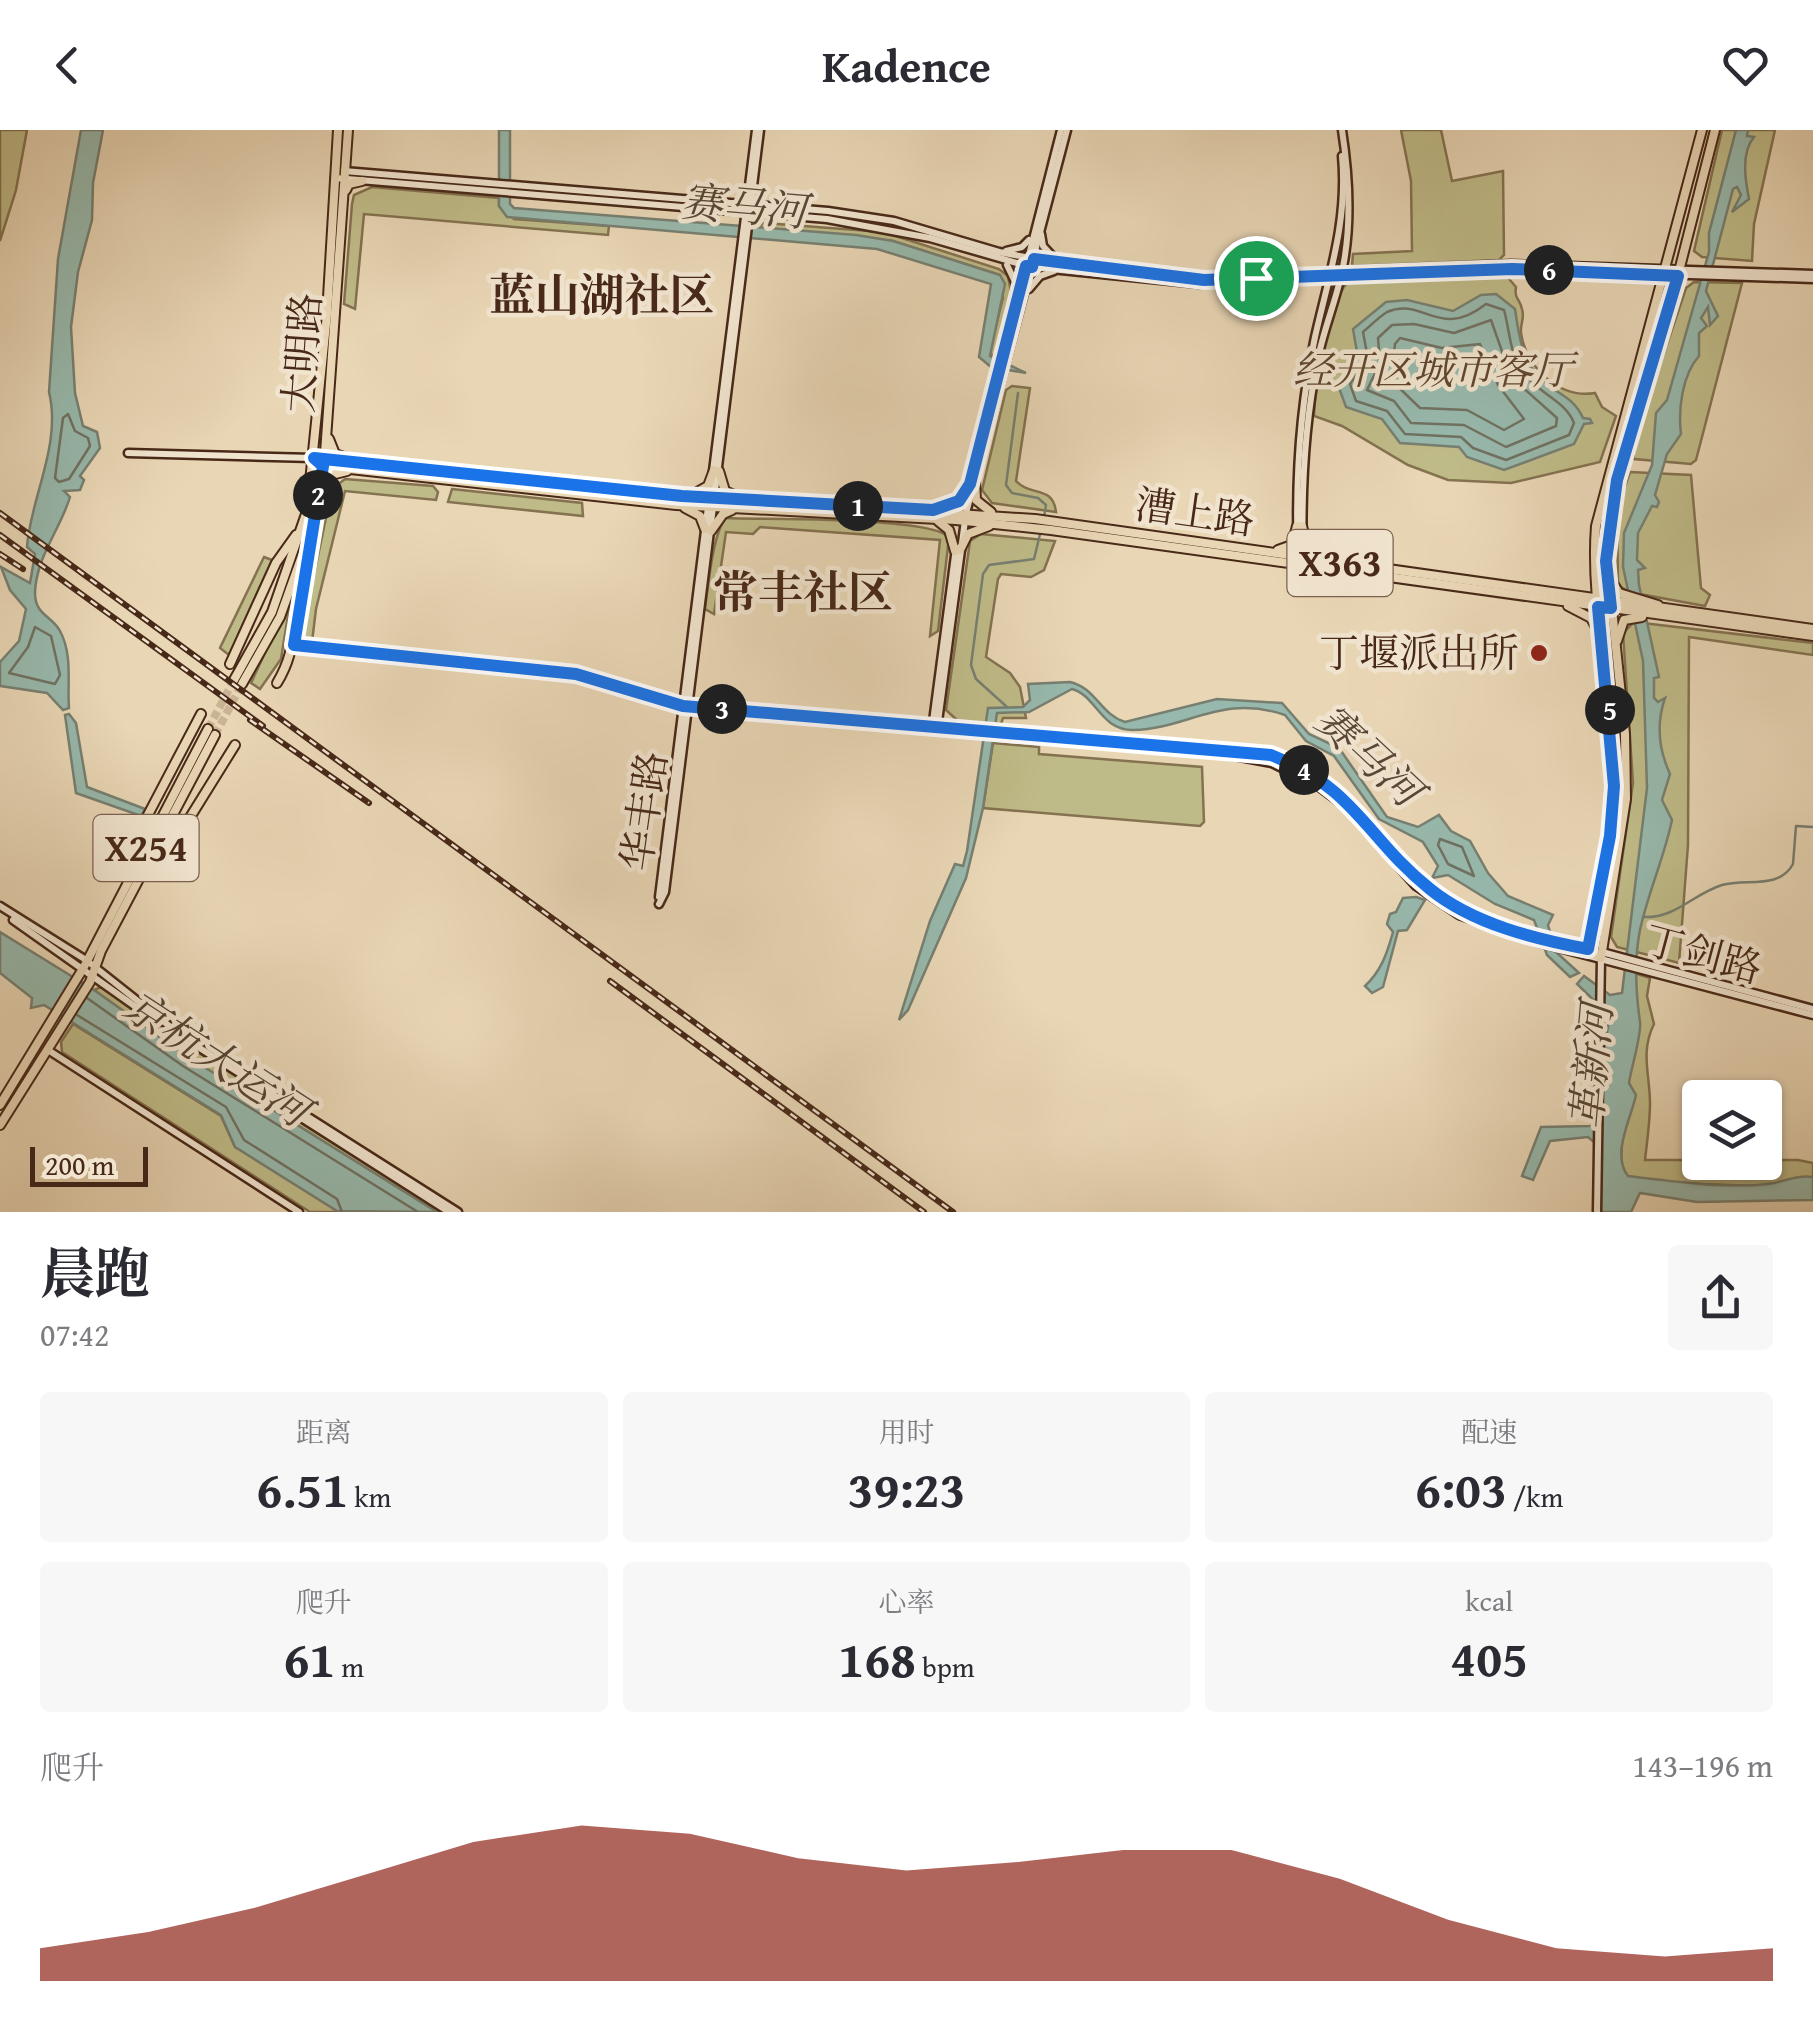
<!DOCTYPE html>
<html lang="zh">
<meta charset="utf-8">
<style>
body{margin:0;font-family:"Gentium Book Plus","Noto Serif SC",serif;background:#f7f7f7;color:#2b2b33;height:100vh;display:flex;flex-direction:column;font-size:38px;white-space:nowrap}
*{box-sizing:border-box;margin:0}
p{font-size:32px;color:#7c7c81}
.icon{flex:none;width:55px;height:55px;fill:none;stroke:currentColor;stroke-width:2;stroke-linecap:round;stroke-linejoin:round}
.map{position:relative;height:1082px;overflow:hidden}
.sheet{display:flex;flex-direction:column;background:#fff;flex:1}
.sheet>*{flex:none}
.controls{position:absolute;left:1682px;top:950px;display:grid;gap:20px}
.controls a{display:grid;place-items:center;width:100px;height:100px;border-radius:10px;background:#fff;box-shadow:0 2px 8px #0004;font-size:50px}
.scale{position:absolute;left:30px;bottom:25px;width:118px;box-sizing:border-box;padding-left:10px;border:5px solid #482918;border-top:0;font-size:28px;line-height:35px;white-space:nowrap;color:#482918;-webkit-text-stroke:8px #f1e4cf;paint-order:stroke}
.pin{position:absolute;display:grid;place-items:center;width:85px;height:85px;color:#fff;margin:-42px;border:5px solid #fff;border-radius:50%;box-shadow:0 2px 10px #0007}
.km{position:absolute;width:50px;height:50px;margin:-25px;border-radius:50%;background:#222;color:#fff;font-size:28px;line-height:50px;text-align:center}
.round{display:grid;place-items:center;flex:none;width:105px;height:105px;border-radius:10px;background:#f7f7f7}
.head{display:flex;align-items:center;justify-content:space-between;height:170px;padding:0 40px}
h1{font-size:55px;font-weight:700;line-height:75px}
.metrics{display:grid;grid-template-columns:repeat(3,1fr);gap:15px;height:170px;padding:10px 40px}
.metrics div{display:grid;align-content:center;border-radius:10px;background:#f7f7f7;text-align:center}
.metrics b{font-size:50px;font-weight:700}
.metrics small{font-size:28px;font-weight:400}
.metrics p{font-size:28px}
.chart{height:280px;padding:20px 40px}
.chart p{display:flex;justify-content:space-between}
.chart svg{width:100%;height:180px;margin-top:10px;fill:#8f2418;opacity:.7}
header{display:flex;justify-content:space-between;align-items:center;height:130px;padding:0 40px;background:#fff;font-size:45px;font-weight:700}
.map>svg:first-child{display:block}
.green{fill:#bfbb88;stroke:#847250;stroke-width:2.5}
.water{fill:#97b9ad;stroke:#777f71;stroke-width:2.5}
.lines{fill:none;stroke-linecap:round;stroke-linejoin:round}
.shore{stroke:#707162;stroke-width:2.5}
.stream{stroke:#777f71;stroke-width:2.5}
.primary-tunnel{stroke:#c9b396;stroke-width:8;stroke-dasharray:8 4;stroke-linecap:butt}
.secondary-casing{stroke:#482918;stroke-width:11}
.primary-casing{stroke:#482918;stroke-width:12}
.secondary{stroke:#f1e4cf;stroke-width:6}
.primary{stroke:#e9d6b5;stroke-width:8}
.rail-casing{stroke:#482918;stroke-width:6}
.rail{stroke:#f1e4cf;stroke-width:2.5;stroke-dasharray:8;stroke-linecap:butt}
.route-casing{stroke:#fff;stroke-width:20}
.route{stroke:#1a73e8;stroke-width:12}
.poi-dot{fill:#8f2418;stroke:#f1e4cf;stroke-width:4}
.labels{text-anchor:middle;stroke-width:9;stroke-linejoin:round;paint-order:stroke}
.shield{fill:#f1e4cf;stroke:#7b614f;stroke-width:2.5}
.shield-label{font-size:38px;font-weight:bold;fill:#482918}
.street-label{font-size:40px;fill:#482918;stroke:#f1e4cf}
.park-label{font-size:40px;font-style:italic;fill:#60462e;stroke:#f1e4cf}
.poi-label{font-size:40px;fill:#482918;stroke:#f1e4cf;text-anchor:end}
.water-label{font-size:42px;font-style:italic;fill:#584636;stroke:#f1e4cf}
.quarter-label{font-size:45px;font-weight:bold;fill:#482918;stroke:#f1e4cf}
</style>
<header><svg class="icon" aria-label="back" viewBox="0 0 24 24"><path d="M15 5l-7 7 7 7"/></svg>Kadence<svg class="icon" aria-label="heart" viewBox="0 0 24 24"><path d="M12 20l-8-8c-3-5 5-10 8-4 3-6 11-1 8 4z"/></svg></header>
<div class="map">
<svg width="1813" height="1082" viewBox="0 0 1813 1082">
<rect width="100%" height="100%" fill="#e9d6b5"/>
<filter id="stains"><feTurbulence type="fractalNoise" baseFrequency=".002" numOctaves="4"/><feColorMatrix values="0 0 0 0 .2 0 0 0 0 .09 0 0 0 0 .02 0 0 0 .5 -.17"/></filter>
<radialGradient id="worn" r=".72"><stop offset=".6" stop-color="#630" stop-opacity="0"/><stop offset="1" stop-color="#630" stop-opacity=".3"/></radialGradient>
<!-- green -->
<g class="green">
<path d="M0 0H27L16 60 0 111Z"/>
<path d="M1401 0H1441L1452 51 1503 41 1504 125 1499 130 1352 136 1353 124 1412 121 1411 51Z"/>
<path d="M1722 0H1775L1754 94 1752 131 1702 127 1694 121Z"/>
<path d="M372 57 499 68V76L514 89 609 96 608 105 364 84 355 179 344 174 352 74 354 65Z"/>
<path d="M764 93 883 102 999 139 1008 146 1011 162 995 228 989 222 1003 168 1000 145 893 111 757 97Z"/>
<path d="M1504 143 1516 157C1514 169 1520 169 1522 179 1525 189 1520 193 1521 203 1526 238 1560 269 1595 263L1602 277 1616 286 1600 332 1511 353 1448 350 1408 335 1342 296 1314 286C1315 256 1328 175 1347 153Z"/>
<path d="M1694 152 1742 153 1696 330 1691 334 1634 329 1633 316 1686 158Z"/>
<path d="M1012 256 1030 258 1016 351C1031 367 1053 355 1056 382L992 373 982 360 1006 260Z"/>
<path d="M1630 342 1691 345 1701 458 1710 465 1705 476 1629 462 1618 455 1617 380Z"/>
<path d="M345 349 433 356 438 362 436 370 345 361 316 479 312 512 299 510 300 483 314 445 332 359Z"/>
<path d="M452 359 582 373 583 386 448 372Z"/>
<path d="M726 388C761 390 936 386 949 408L938 501 930 506 940 410 760 397 753 404 726 402 714 484 705 479C708 458 713 401 726 388Z"/>
<path d="M981 404 1055 411 1044 440 1031 447 1001 444 998 449 986 527 1010 543 1020 557 1026 588H1003L1001 594 958 591 946 580 970 411Z"/>
<path d="M264 427 272 430 229 525 220 518Z"/>
<path d="M291 467 281 529 260 559 251 553Z"/>
<path d="M1634 492 1813 513V525L1689 507 1688 715 1679 833 1617 817 1611 807 1633 653 1623 503Z"/>
<path d="M993 613 1039 617V624L1202 637 1204 692 1200 696 983 678Z"/>
<path d="M1631 842 1650 848 1647 866 1654 894C1640 922 1650 945 1650 973 1650 992 1647 1012 1645 1030H1798L1813 1033V1058L1620 1051Z"/>
<path d="M101 857 444 1082H432L187 927 94 860Z"/>
<path d="M73 894 221 986 235 1017 358 1082H310L62 922 61 912Z"/>
</g>
<!-- water -->
<g class="water">
<path d="M81 0H103L93 53 92 90 78 142 71 197 75 263 83 296 97 302 100 318 80 346 84 350 80 360 64 361 70 367C60 400 36 427 35 463 35 485 52 486 60 501 73 525 67 554 69 578L63 580 47 563 0 556V532L19 511 26 479 10 460 1 437 30 453 35 424 27 417C30 369 62 315 49 262L58 129Z"/>
<path d="M499 0H510V74L514 78 856 105 893 111 1000 145 1005 154 990 226 1026 243 991 237 979 227 991 154 877 119 507 87 499 76Z"/>
<path d="M1736 0H1748L1747 6 1754 7C1740 23 1746 54 1749 69L1732 82 1741 65 1737 57 1733 59 1706 161 1718 186 1710 195 1708 177 1701 188 1707 196 1699 203V226C1682 245 1678 280 1681 304L1667 324 1655 365 1659 372 1657 377 1652 376 1638 403 1637 430 1645 438 1638 440 1639 455 1659 547 1654 548V568L1658 572 1665 568C1656 594 1658 618 1670 644L1662 670 1672 690C1664 728 1648 763 1640 800 1634 830 1636 864 1640 892 1642 903 1631 939 1629 953L1636 965C1631 989 1611 1024 1628 1046 1667 1051 1735 1060 1774 1053 1788 1050 1797 1045 1813 1047V1070L1697 1072 1640 1063 1631 1082H1601V1018L1588 1007 1550 1011 1533 1050 1522 1046 1541 997 1590 996 1601 989 1604 918 1610 886 1577 854 1584 846 1610 865 1622 863 1647 658 1643 531 1623 437 1624 403 1652 335 1656 283 1667 270 1709 122V103Z"/>
<path d="M1496 164 1515 179C1519 207 1522 232 1544 252 1561 266 1574 268 1583 288L1590 289 1592 293 1584 294 1574 314 1504 340 1467 327 1459 317 1400 313 1382 289 1346 277 1338 255 1358 228 1353 199 1386 172 1407 170 1453 181 1481 165Z"/>
<path d="M1070 552C1096 558 1100 584 1125 592L1217 569 1282 573 1309 604 1339 618 1387 687 1418 697 1439 685 1451 701 1470 711 1488 743 1508 766 1553 785 1548 795 1556 822 1579 843 1570 847 1547 825 1534 790 1495 774 1448 745 1432 748 1438 736 1423 712 1379 689 1334 626 1306 611 1285 585C1222 563 1188 599 1133 600 1100 600 1097 566 1072 559L1029 582 997 583 983 678 966 748 908 880 899 890 930 791 955 734 963 736 967 721 988 578 1023 577 1030 570 1028 554Z"/>
<path d="M69 584 76 593 87 657 145 679 141 686 76 663 65 585Z"/>
<path d="M1416 767 1425 770 1407 800 1398 801 1383 857 1372 863 1365 856C1381 841 1387 824 1393 802L1387 794 1390 784 1396 782 1403 768Z"/>
<path d="M0 802 94 860 188 927 437 1082 337 1081 235 1017 221 985 44 875 31 878 32 868 0 843Z"/>
</g>
<g class="lines">
<!-- shore -->
<g class="shore">
<path d="M1486 174 1504 180C1510 201 1509 222 1523 242 1537 263 1565 270 1574 293L1569 305 1506 330 1473 318 1461 307 1405 304 1387 281 1356 271 1350 254 1368 229 1363 202C1369 197 1380 186 1387 182 1423 166 1439 211 1486 174Z"/>
<path d="M1491 190 1511 247 1557 288 1556 296 1506 317 1464 295 1411 293 1394 271 1367 260 1380 233 1378 208 1392 195 1414 194 1454 203Z"/>
<path d="M1400 208 1442 218 1480 214 1498 255 1524 289 1504 300 1467 280 1420 278 1391 250 1395 214Z"/>
<path d="M68 284 75 301 88 308 90 316 69 349 59 352 55 348 63 288Z"/>
<path d="M35 497 51 506 60 545 55 554 9 543 28 517Z"/>
<path d="M1440 709 1462 717 1474 746 1448 734 1438 715Z"/>
<path d="M87 868 183 936 418 1082"/>
<path d="M77 885 226 977 244 1010 337 1069 342 1082"/>
</g>
<!-- stream -->
<g class="stream">
<path d="M1018 263 1006 355 1012 363 1038 368 1046 375 1044 387"/>
<path d="M1007 577 976 549 971 535 983 444 989 435 1034 429 1041 400"/>
<path d="M1643 787C1675 789 1693 764 1722 755 1746 748 1779 760 1793 734L1796 696 1813 697"/>
</g>
<!-- primary-tunnel -->
<g class="primary-tunnel">
<path d="M208 599 234 550"/>
<path d="M215 605 242 554"/>
</g>
<defs>
<g id="secondary">
<path d="M344 41 828 81 894 91 999 122 1072 136 1204 150 1511 134 1813 144"/>
<path d="M335 48 827 89 930 108 1031 137 1200 154"/>
<path d="M1041 104 1043 116 1057 131"/>
<path d="M1006 121 1022 117 1029 110"/>
<path d="M1007 135 1018 158"/>
<path d="M1253 153 1512 139 1813 149"/>
<path d="M1029 159 1040 146 1054 141"/>
<path d="M1008 207 1061 0"/>
<path d="M128 323 313 328"/>
<path d="M713 341 756 0"/>
<path d="M1298 428C1295 353 1299 281 1315 207 1329 145 1348 91 1342 26"/>
<path d="M1303 431C1301 364 1304 299 1317 233 1323 200 1337 169 1343 137 1352 92 1349 45 1342 0"/>
<path d="M295 515 575 544 688 580 1207 621 1272 633 1318 656 1345 676 1416 756 1459 785 1540 813 1813 885"/>
<path d="M684 576 821 588"/>
<path d="M838 589 1271 625C1358 658 1369 714 1434 762 1455 778 1478 787 1503 796"/>
<path d="M932 599 956 418"/>
<path d="M937 599 966 383 1067 0"/>
<path d="M659 767 711 353"/>
<path d="M659 774 665 762 760 0"/>
<path d="M0 776 86 830 187 910 458 1082"/>
<path d="M13 790 150 887"/>
<path d="M1602 822 1813 879"/>
<path d="M48 920 299 1082"/>
<path d="M281 975 449 1082"/>
<path d="M1597 1082 1601 828"/>
</g>
<g id="primary">
<path d="M1702 0 1596 396C1590 473 1611 549 1614 626 1616 689 1600 746 1589 808V819L1601 828 1626 669 1625 604 1607 431 1609 400 1617 350 1666 192 1715 0"/>
<path d="M346 60 349 54 362 51"/>
<path d="M329 309 335 324 349 329"/>
<path d="M314 328 323 336 676 375 956 390 1051 400 1813 506"/>
<path d="M318 329 682 366 1035 389 1813 499"/>
<path d="M719 341 725 361 736 366"/>
<path d="M975 350 976 370 991 382"/>
<path d="M323 357 331 345 347 341"/>
<path d="M692 365 708 356 714 340"/>
<path d="M685 378 700 386 705 399"/>
<path d="M940 379 959 371 970 354"/>
<path d="M938 391 949 400 955 421"/>
<path d="M1302 396 1307 415 1332 429"/>
<path d="M711 401 723 384 732 380"/>
<path d="M960 420 968 404 989 396"/>
<path d="M1278 420 1292 415 1297 396"/>
<path d="M1611 450 1619 463 1658 475"/>
<path d="M1568 476 1591 488 1598 501"/>
<path d="M1617 511 1624 490 1642 487"/>
<path d="M230 534 276 433 296 405"/>
<path d="M234 550 272 482 307 381 327 184 338 0"/>
<path d="M277 553C292 528 292 512 296 485 300 461 309 440 311 415"/>
<path d="M242 554 280 487 313 395 325 323 348 0"/>
<path d="M149 736 171 718 235 615"/>
<path d="M132 739 140 700 201 584"/>
<path d="M0 975 84 837 208 599"/>
<path d="M0 995 90 852 101 821 215 605"/>
</g>
</defs>
<!-- secondary casing -->
<use href="#secondary" class="secondary-casing"/>
<!-- primary casing -->
<use href="#primary" class="primary-casing"/>
<!-- secondary -->
<use href="#secondary" class="secondary"/>
<!-- primary -->
<use href="#primary" class="primary"/>
<defs>
<g id="rail">
<path d="M0 383 953 1082"/>
<path d="M0 405 263 596"/>
<path d="M0 424 23 439"/>
<path d="M250 590 369 673"/>
<path d="M610 851 924 1082"/>
</g>
</defs>
<!-- rail casing -->
<use href="#rail" class="rail-casing"/>
<!-- rail -->
<use href="#rail" class="rail"/>
</g>
<g class="lines">
<defs>
<path id="route" d="M1034 129 1204 150 1512 139 1678 146 1617 350 1606 431 1611 478 1598 477 1614 656 1610 706 1588 819C1535 809 1473 794 1430 759 1367 709 1356 658 1271 625L683 576 576 544 294 515 323 336 314 328 682 366 933 380 959 371 970 354 1026 136 1032 137Z"/>
</defs>
<!-- route casing -->
<use href="#route" class="route-casing"/>
<!-- route -->
<use href="#route" class="route"/>
</g>
<!-- markers -->
<circle class="poi-dot" cx="1539" cy="523" r="10"/>
<g class="labels">
<!-- shield labels -->
<g class="shield">
<rect x="1287.5" y="400" width="105" height="66" rx="8"/>
<rect x="93.5" y="685" width="105" height="66" rx="8"/>
</g>
<g class="shield-label">
<text x="1340" y="446">X363</text>
<text x="146" y="731">X254</text>
</g>
<!-- street labels -->
<g class="street-label">
<text transform="translate(302 223) rotate(-86)" y="14">大明路</text>
<text transform="translate(1195 382) rotate(8)" y="14">漕上路</text>
<text transform="translate(644 681) rotate(-82)" y="14">华丰路</text>
<text transform="translate(1703 824) rotate(15)" y="14">丁剑路</text>
</g>
<!-- park labels -->
<g class="park-label">
<text x="1433" y="254">经开区城市客厅</text>
</g>
<!-- poi labels -->
<g class="poi-label">
<text x="1519" y="537">丁堰派出所</text>
</g>
<!-- water labels -->
<g class="water-label">
<text transform="translate(744 76) rotate(5)" y="15">赛马河</text>
<text transform="translate(1369 625) rotate(43)" y="15">赛马河</text>
<text transform="translate(217 928) rotate(33)" y="15">京杭大运河</text>
<text transform="translate(1591 936) rotate(-85)" y="15">革新河</text>
</g>
<!-- quarter labels -->
<g class="quarter-label">
<text x="602" y="181">蓝山湖社区</text>
<text x="803" y="478">常丰社区</text>
</g>
</g>
<rect width="100%" height="100%" filter="url(#stains)"/>
<rect width="100%" height="100%" fill="url(#worn)"/>
</svg>
<div class="controls">
<a><svg class="icon" aria-label="layers" viewBox="0 0 24 24"><path d="M12 4l9 5-9 5-9-5zM3 14l9 5 9-5"/></svg></a>
</div>
<div class="scale">200 m</div>
<div class="pin" style="left:1256px;top:148px;background:#1e9e55"><svg class="icon" aria-label="arrive" viewBox="0 0 24 24"><path d="M6 21V4h12l-3 4 3 4H6"/></svg></div>
<b class="km" style="left:858px;top:376px">1</b>
<b class="km" style="left:318px;top:365px">2</b>
<b class="km" style="left:722px;top:579px">3</b>
<b class="km" style="left:1304px;top:640px">4</b>
<b class="km" style="left:1610px;top:580px">5</b>
<b class="km" style="left:1549px;top:140px">6</b>
</div>
<section class="sheet">
<div class="head"><div><h1>晨跑</h1><p>07:42</p></div><a class="round"><svg class="icon" aria-label="share" viewBox="0 0 24 24"><path d="M12 15V3M7 8l5-5 5 5M5 13v7h14v-7"/></svg></a></div>
<div class="metrics">
<div><p>距离</p><b>6.51<small> km</small></b></div>
<div><p>用时</p><b>39:23</b></div>
<div><p>配速</p><b>6:03<small> /km</small></b></div>
</div>
<div class="metrics">
<div><p>爬升</p><b>61<small> m</small></b></div>
<div><p>心率</p><b>168<small> bpm</small></b></div>
<div><p>kcal</p><b>405</b></div>
</div>
<div class="chart"><p><span>爬升</span>143–196 m</p>
<svg viewBox="0 0 160 44" preserveAspectRatio="none"><path d="M0 44V36L10 32L20 26L30 18L40 10L50 6L60 8L70 14L80 17L90 15L100 12L110 12L120 19L130 29L140 36L150 38L160 36V44z"/></svg>
</div>
</section>
